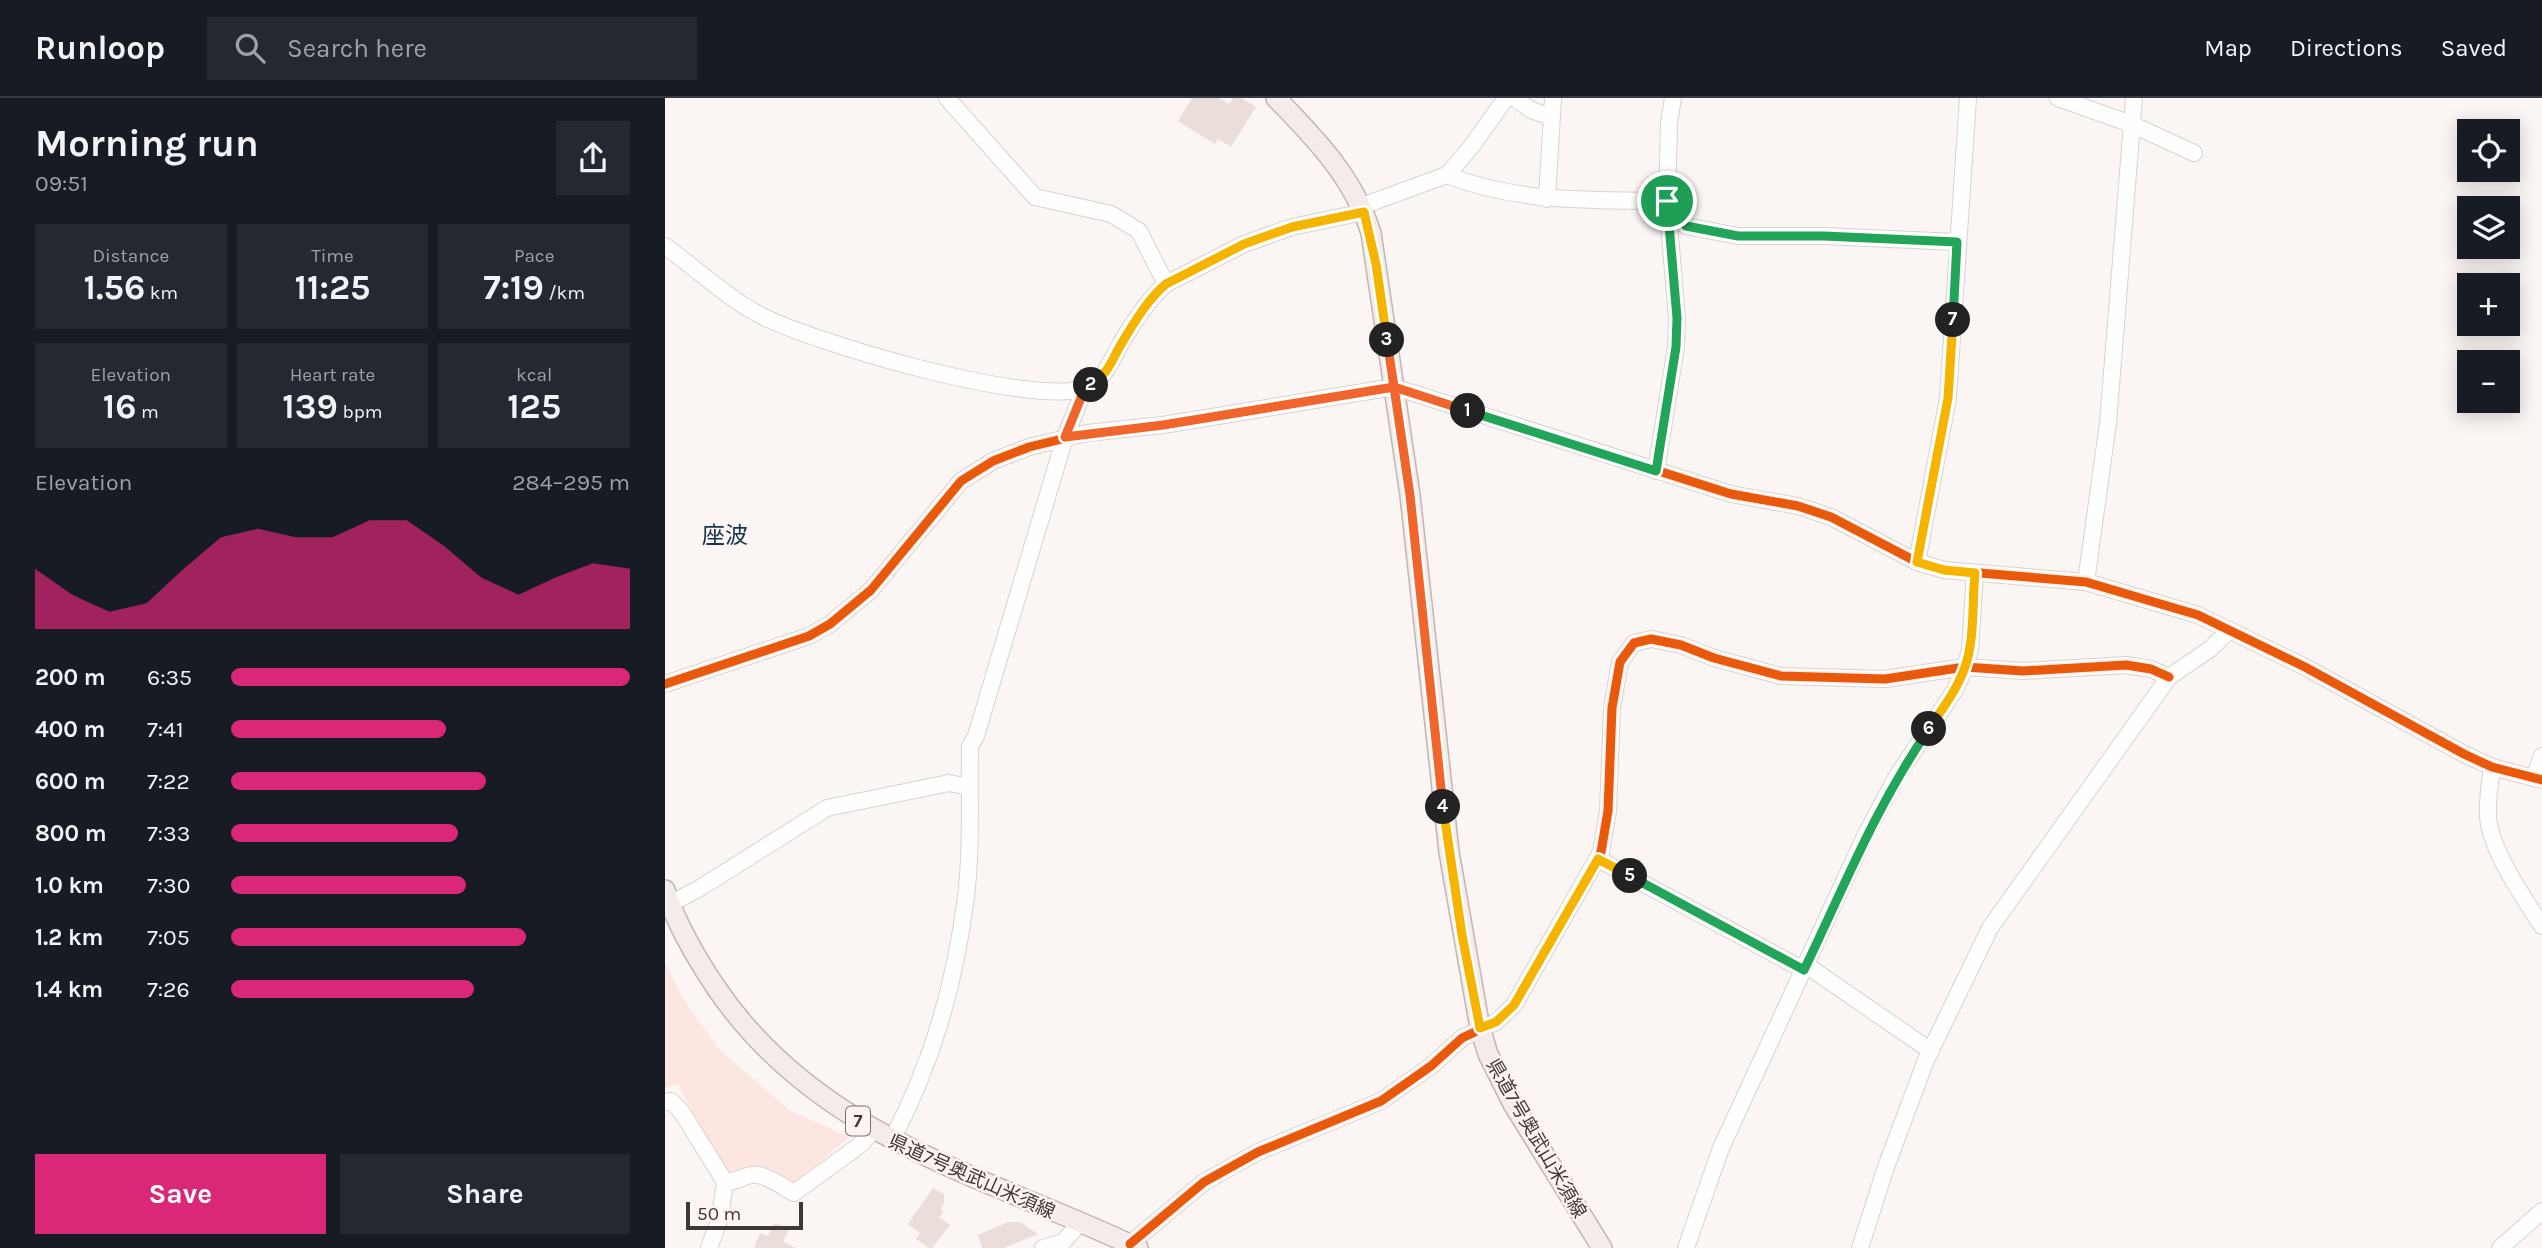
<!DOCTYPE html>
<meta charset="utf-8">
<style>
body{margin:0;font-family:Karla,"Noto Sans JP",sans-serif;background:#242831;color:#f1f3f6;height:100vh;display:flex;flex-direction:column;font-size:26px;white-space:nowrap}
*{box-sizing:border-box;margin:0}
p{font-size:23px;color:#9ea1a6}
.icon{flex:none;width:38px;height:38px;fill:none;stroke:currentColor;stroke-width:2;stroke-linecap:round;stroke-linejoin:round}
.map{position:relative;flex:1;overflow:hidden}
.sheet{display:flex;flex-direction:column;background:#171b24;width:665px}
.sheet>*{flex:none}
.tools{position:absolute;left:1792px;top:21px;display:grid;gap:14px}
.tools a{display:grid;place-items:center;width:63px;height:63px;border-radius:0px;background:#171b24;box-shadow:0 4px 18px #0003;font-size:35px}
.scale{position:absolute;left:21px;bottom:18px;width:117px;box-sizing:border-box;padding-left:7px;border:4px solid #3e3938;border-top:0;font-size:19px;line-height:24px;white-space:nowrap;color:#3e3938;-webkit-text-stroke:5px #fef3f1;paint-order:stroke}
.pin{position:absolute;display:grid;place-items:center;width:60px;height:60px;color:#fff;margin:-30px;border:4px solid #fff;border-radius:50%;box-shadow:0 2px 7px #0007}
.km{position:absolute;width:35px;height:35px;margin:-18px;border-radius:50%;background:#222;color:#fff;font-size:19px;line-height:35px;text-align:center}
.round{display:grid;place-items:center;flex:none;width:74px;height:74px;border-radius:0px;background:#242831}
.head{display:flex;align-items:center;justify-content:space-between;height:119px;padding:0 35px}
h1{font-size:38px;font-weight:700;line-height:52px}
.figures{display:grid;grid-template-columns:repeat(3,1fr);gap:10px;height:119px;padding:7px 35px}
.figures div{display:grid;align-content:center;border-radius:0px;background:#242831;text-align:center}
.figures b{font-size:35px;font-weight:700}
.figures small{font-size:19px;font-weight:400}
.figures p{font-size:19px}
.chart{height:196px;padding:14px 35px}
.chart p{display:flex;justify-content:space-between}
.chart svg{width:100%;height:126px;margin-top:7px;fill:#db2777;opacity:.7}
.button{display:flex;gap:14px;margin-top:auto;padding:14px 35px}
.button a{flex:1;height:80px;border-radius:0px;background:#db2777;color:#fff;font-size:28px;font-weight:700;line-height:80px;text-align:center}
.button a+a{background:#242831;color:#f1f3f6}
ul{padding:0 35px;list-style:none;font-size:23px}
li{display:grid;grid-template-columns:112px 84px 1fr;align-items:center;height:52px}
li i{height:18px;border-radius:9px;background:#db2777}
header{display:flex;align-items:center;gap:42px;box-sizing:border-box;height:98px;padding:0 35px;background:#171b24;border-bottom:2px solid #363941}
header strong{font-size:33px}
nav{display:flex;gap:38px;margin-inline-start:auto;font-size:24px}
.search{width:490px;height:63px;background:#242831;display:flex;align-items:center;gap:18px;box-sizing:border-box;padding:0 24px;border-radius:0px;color:#9ea1a6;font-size:26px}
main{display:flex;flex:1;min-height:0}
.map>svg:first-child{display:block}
.green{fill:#fde6e2}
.building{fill:#ebdeda}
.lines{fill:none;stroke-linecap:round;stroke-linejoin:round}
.minor-casing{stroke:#d8d3d2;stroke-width:18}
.major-casing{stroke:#c5b5b2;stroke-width:22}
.minor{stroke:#fefefd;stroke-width:16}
.major{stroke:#f4ecea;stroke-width:19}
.cycleway-casing{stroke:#fef3f1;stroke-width:13}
.cycleway{stroke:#e8590c;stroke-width:9}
.split-1-casing{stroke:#fff;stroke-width:14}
.split-2-casing{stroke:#fff;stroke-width:14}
.split-3-casing{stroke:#fff;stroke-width:14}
.split-4-casing{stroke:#fff;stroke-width:14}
.split-5-casing{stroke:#fff;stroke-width:14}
.split-6-casing{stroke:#fff;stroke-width:14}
.split-7-casing{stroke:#fff;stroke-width:14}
.split-8-casing{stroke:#fff;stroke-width:14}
.split-1{stroke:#22a559;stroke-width:9}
.split-2{stroke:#f0652b;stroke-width:9}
.split-3{stroke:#f5b400;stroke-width:9}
.split-4{stroke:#f0652b;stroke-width:9}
.split-5{stroke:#f5b400;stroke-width:9}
.split-6{stroke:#22a559;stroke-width:9}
.split-7{stroke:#f5b400;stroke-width:9}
.split-8{stroke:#22a559;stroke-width:9}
.labels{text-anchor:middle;stroke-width:5;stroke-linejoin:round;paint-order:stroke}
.shield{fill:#fef3f1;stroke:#787170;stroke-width:2}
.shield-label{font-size:18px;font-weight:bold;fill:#3e3938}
.street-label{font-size:19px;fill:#3e3938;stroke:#fef3f1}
.quarter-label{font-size:23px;fill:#11354e;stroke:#fef3f1}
</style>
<header>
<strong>Runloop</strong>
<div class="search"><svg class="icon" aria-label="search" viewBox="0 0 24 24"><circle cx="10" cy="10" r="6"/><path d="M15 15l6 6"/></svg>Search here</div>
<nav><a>Map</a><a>Directions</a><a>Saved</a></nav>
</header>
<main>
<section class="sheet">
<div class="head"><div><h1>Morning run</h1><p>09:51</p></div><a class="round"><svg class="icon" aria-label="share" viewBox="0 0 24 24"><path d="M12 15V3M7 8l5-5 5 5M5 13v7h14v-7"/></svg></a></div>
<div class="figures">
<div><p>Distance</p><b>1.56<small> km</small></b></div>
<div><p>Time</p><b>11:25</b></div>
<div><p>Pace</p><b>7:19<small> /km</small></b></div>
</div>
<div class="figures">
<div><p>Elevation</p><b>16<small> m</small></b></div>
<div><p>Heart rate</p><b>139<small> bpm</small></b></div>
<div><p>kcal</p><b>125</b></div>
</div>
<div class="chart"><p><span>Elevation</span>284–295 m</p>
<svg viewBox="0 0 160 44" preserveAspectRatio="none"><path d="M0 44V23L10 32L20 38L30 35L40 23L50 12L60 9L70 12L80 12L90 6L100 6L110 15L120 26L130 32L140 26L150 21L160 23V44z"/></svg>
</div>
<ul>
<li><b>200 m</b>6:35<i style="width:100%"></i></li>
<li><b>400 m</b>7:41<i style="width:54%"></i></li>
<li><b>600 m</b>7:22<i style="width:64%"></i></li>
<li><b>800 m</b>7:33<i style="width:57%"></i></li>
<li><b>1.0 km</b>7:30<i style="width:59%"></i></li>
<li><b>1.2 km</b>7:05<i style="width:74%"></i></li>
<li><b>1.4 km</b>7:26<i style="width:61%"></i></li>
</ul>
<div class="button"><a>Save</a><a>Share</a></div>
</section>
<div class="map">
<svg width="1877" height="1150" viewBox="0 0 1877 1150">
<rect width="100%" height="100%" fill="#fbf5f4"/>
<!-- green -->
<path class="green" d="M0 864 15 895 52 949 124 1012 184 1039 127 1088C99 1074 91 1064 61 1078L13 986 0 990Z"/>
<!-- building -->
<g class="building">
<path d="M527 0H554L564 6 568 0H576L591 9 566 49 553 41 550 46 513 23Z"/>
<path d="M268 1090 279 1096V1105L276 1111 278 1115 274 1119 285 1127 267 1150H264L251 1141 255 1135 243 1126Z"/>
<path d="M343 1124H355L373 1136 339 1150H317L313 1137Z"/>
<path d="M110 1125 124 1130 118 1144 131 1150H89L95 1135 103 1138Z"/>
</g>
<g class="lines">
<defs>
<g id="minor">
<path d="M282 0 370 99 446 116 474 133 501 186"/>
<path d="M849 0 866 12 886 19"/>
<path d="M1393 0 1466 26 1529 55"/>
<path d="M782 77C852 105 928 102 1002 103"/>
<path d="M882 101 888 0"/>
<path d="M1002 103 1021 128 1073 138H1159L1292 144"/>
<path d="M697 108 782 77 806 49 841 0"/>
<path d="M0 148C29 169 64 201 95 217 149 245 366 309 421 290 440 282 447 261 456 245 468 225 484 200 501 186L579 146 627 129 699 114"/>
<path d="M991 373 1011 249 1012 220 1002 103 1004 25 1008 0"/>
<path d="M1252 464 1283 300 1303 0"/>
<path d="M1421 484 1443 325 1469 0"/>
<path d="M0 586 144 538 165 526 206 492 296 383 328 363 364 349 422 335 498 327 729 289 1066 396 1133 408 1166 419 1252 464 1279 472 1421 484 1533 517 1640 569 1799 656 1827 669 1877 682"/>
<path d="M1827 669C1825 685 1822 703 1823 719 1826 753 1858 799 1877 828"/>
<path d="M1869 680 1877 658"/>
<path d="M933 761 1139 872"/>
<path d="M5 806 35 790 162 710 284 685 304 689"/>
<path d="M1141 867 1266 953"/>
<path d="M0 1004 6 1003 16 1013 60 1084"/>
<path d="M227 1042C268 963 290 886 301 798 307 749 304 697 305 648L311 638 400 339 420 290"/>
<path d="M465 1146 539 1084 593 1054 716 1003 766 968 797 940 831 924 849 907 936 754 943 713 947 610 955 564 969 545 986 541 1016 547 1049 560 1116 578 1220 581 1300 569 1358 573 1461 567 1486 571 1504 579"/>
<path d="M44 1150 55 1120 60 1084C72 1084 77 1078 87 1077 100 1075 118 1089 129 1095L195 1047 208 1033"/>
<path d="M378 1150 398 1144 414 1126"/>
<path d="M1021 1150 1056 1050 1201 736 1232 678 1290 592 1300 569 1305 552 1310 475"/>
<path d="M1195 1150 1221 1069 1261 962 1325 830 1504 579 1545 551 1565 532"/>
<path d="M1835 1150 1877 1113"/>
</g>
<g id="major">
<path d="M611 0C650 40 689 80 706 135L745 397 784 754 815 930 823 956 848 1006 937 1150"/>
<path d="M0 792C12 827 31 860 52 891 154 1040 319 1077 473 1150"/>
</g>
</defs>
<!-- minor casing -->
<use href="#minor" class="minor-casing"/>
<!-- major casing -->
<use href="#major" class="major-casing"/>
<!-- minor -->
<use href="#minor" class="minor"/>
<!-- major -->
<use href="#major" class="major"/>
<defs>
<g id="cycleway">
<path d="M0 586 144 538 165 526 206 492 296 383 328 363 364 349 422 335 498 327 729 289 1066 396 1133 408 1166 419 1252 464 1279 472 1421 484 1533 517 1640 569 1799 656 1827 669 1877 682"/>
<path d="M465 1146 539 1084 593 1054 716 1003 766 968 797 940 831 924 849 907 936 754 943 713 947 610 955 564 969 545 986 541 1016 547 1049 560 1116 578 1220 581 1300 569 1358 573 1461 567 1486 571 1504 579"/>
</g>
</defs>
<!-- cycleway casing -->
<use href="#cycleway" class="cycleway-casing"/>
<!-- cycleway -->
<use href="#cycleway" class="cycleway"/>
</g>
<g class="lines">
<defs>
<path id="split-1" d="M803 313 991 373 1011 249 1012 220 1002 103"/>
<path id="split-2" d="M426 287 420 290 400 339 498 327 729 289 803 313"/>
<path id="split-3" d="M426 287C443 277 448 259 458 243 470 223 484 200 501 186L579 146 627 129 699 114 711 166 722 242"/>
<path id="split-4" d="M722 242 745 397 778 709"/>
<path id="split-5" d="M778 709 797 837 815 930 831 924 849 907 933 761 965 778"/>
<path id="split-6" d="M965 778 1139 872C1180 787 1210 710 1264 631"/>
<path id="split-7" d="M1264 631C1277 611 1292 592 1300 569 1310 540 1307 505 1310 475L1279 472 1252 464 1283 300 1288 222"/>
<path id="split-8" d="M1002 103 1021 128 1073 138H1159L1292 144 1288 222"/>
</defs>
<!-- split-1 casing -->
<use href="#split-1" class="split-1-casing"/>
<!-- split-2 casing -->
<use href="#split-2" class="split-2-casing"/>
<!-- split-3 casing -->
<use href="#split-3" class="split-3-casing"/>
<!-- split-4 casing -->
<use href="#split-4" class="split-4-casing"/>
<!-- split-5 casing -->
<use href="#split-5" class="split-5-casing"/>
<!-- split-6 casing -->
<use href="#split-6" class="split-6-casing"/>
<!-- split-7 casing -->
<use href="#split-7" class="split-7-casing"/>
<!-- split-8 casing -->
<use href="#split-8" class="split-8-casing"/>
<!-- split-1 -->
<use href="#split-1" class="split-1"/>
<!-- split-2 -->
<use href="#split-2" class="split-2"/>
<!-- split-3 -->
<use href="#split-3" class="split-3"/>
<!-- split-4 -->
<use href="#split-4" class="split-4"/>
<!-- split-5 -->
<use href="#split-5" class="split-5"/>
<!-- split-6 -->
<use href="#split-6" class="split-6"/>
<!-- split-7 -->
<use href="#split-7" class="split-7"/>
<!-- split-8 -->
<use href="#split-8" class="split-8"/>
</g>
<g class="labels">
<!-- shield labels -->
<rect class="shield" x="181" y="1008.5" width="24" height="29" rx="5"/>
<g class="shield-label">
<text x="193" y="1029">7</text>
</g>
<!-- street labels -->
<g class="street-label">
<text transform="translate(872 1040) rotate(60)" y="7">県道7号奥武山米須線</text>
<text transform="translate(307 1078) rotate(24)" y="7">県道7号奥武山米須線</text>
</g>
<!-- quarter labels -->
<g class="quarter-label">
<text x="60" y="445">座波</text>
</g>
</g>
</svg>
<div class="tools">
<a><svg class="icon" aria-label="locate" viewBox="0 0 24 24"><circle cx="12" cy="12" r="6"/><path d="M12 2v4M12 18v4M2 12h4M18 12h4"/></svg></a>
<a><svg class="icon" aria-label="layers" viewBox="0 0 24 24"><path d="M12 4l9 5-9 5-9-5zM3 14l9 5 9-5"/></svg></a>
<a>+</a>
<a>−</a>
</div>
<div class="scale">50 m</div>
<div class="pin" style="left:1002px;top:103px;background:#1e9e55"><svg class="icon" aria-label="arrive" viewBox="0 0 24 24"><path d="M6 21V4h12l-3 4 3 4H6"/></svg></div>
<b class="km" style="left:803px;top:313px">1</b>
<b class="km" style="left:426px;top:287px">2</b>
<b class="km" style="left:722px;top:242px">3</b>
<b class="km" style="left:778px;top:709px">4</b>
<b class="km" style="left:965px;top:778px">5</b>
<b class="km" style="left:1264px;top:631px">6</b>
<b class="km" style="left:1288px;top:222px">7</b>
</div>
</main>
